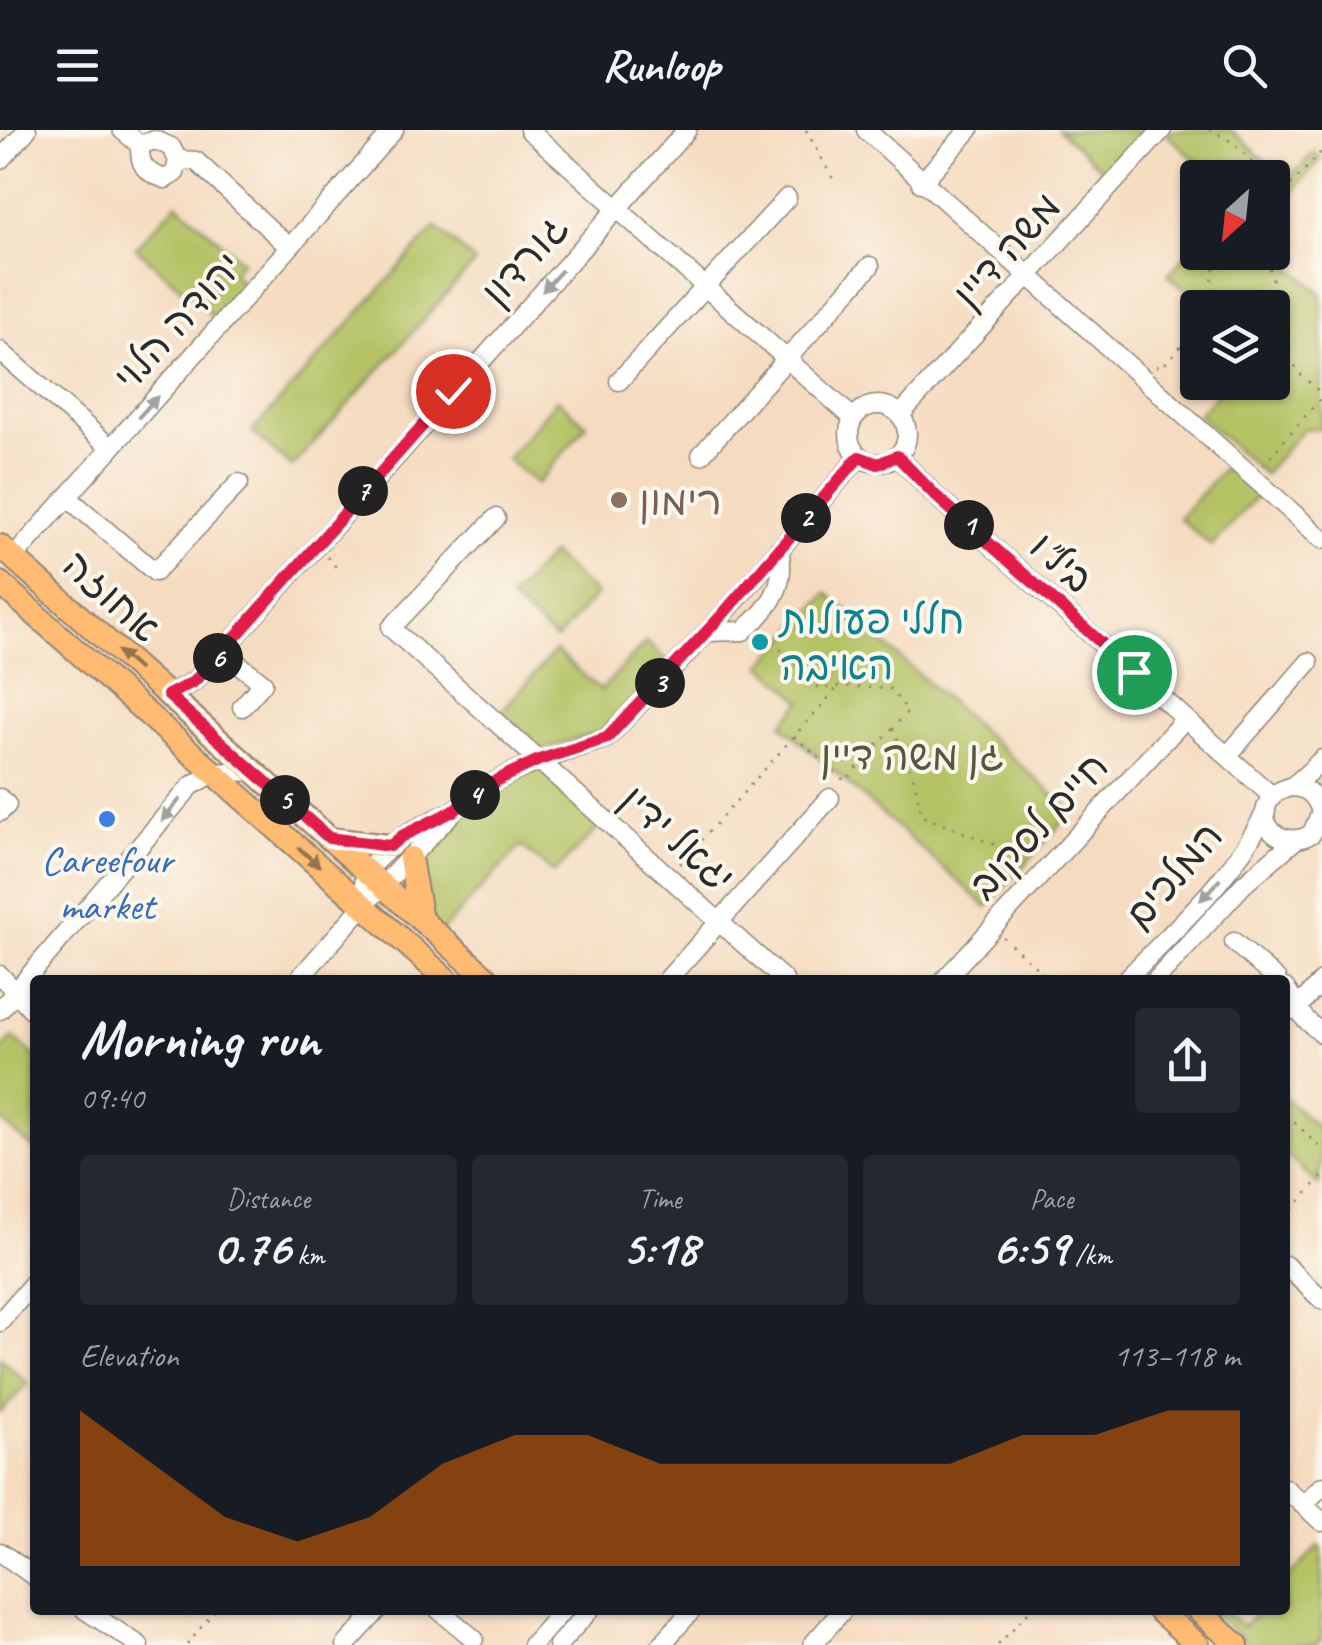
<!DOCTYPE html>
<meta charset="utf-8">
<style>
body{margin:0;font-family:Caveat,"Playpen Sans Hebrew",sans-serif;background:#242831;color:#f1f3f6;height:100vh;display:flex;flex-direction:column;font-size:38px;white-space:nowrap}
*{box-sizing:border-box;margin:0}
p{font-size:32px;color:#9ea1a6}
.icon{flex:none;width:55px;height:55px;fill:none;stroke:currentColor;stroke-width:2;stroke-linecap:round;stroke-linejoin:round}
.map{position:relative;flex:1;overflow:hidden}
.sheet{position:absolute;left:30px;top:845px;width:1260px;height:640px;display:flex;flex-direction:column;background:#171b24;border-radius:10px;box-shadow:0 2px 8px #0004}
.sheet>*{flex:none}
.needle{width:65px;rotate:207deg}
.fabs{position:absolute;left:1180px;top:30px;display:grid;gap:20px}
.fabs a{display:grid;place-items:center;width:110px;height:110px;border-radius:10px;background:#171b24;box-shadow:0 2px 8px #0004;font-size:50px}
.pin{position:absolute;display:grid;place-items:center;width:85px;height:85px;color:#fff;margin:-42px;border:5px solid #fff;border-radius:50%;box-shadow:0 2px 10px #0007}
.km{position:absolute;width:50px;height:50px;margin:-25px;border-radius:50%;background:#222;color:#fff;font-size:28px;line-height:50px;text-align:center}
.round{display:grid;place-items:center;flex:none;width:105px;height:105px;border-radius:10px;background:#242831}
.headline{display:flex;align-items:center;justify-content:space-between;height:170px;padding:0 50px}
h1{font-size:55px;font-weight:800;line-height:75px}
.metrics{display:grid;grid-template-columns:repeat(3,1fr);gap:15px;height:170px;padding:10px 50px}
.metrics div{display:grid;align-content:center;border-radius:10px;background:#242831;text-align:center}
.metrics b{font-size:50px;font-weight:800}
.metrics small{font-size:28px;font-weight:400}
.metrics p{font-size:28px}
.chart{height:280px;padding:20px 50px}
.chart p{display:flex;justify-content:space-between}
.chart svg{width:100%;height:180px;margin-top:10px;fill:#b45309;opacity:.7}
header{display:flex;justify-content:space-between;align-items:center;height:130px;padding:0 50px;background:#171b24;font-size:45px;font-weight:800}
.map>svg:first-child{display:block}
.green{fill:#b4c265;stroke:#707648;stroke-width:2.5}
.lines{fill:none;stroke-linecap:round;stroke-linejoin:round}
.minor-casing{stroke:#908476;stroke-width:21}
.major-casing{stroke:#908476;stroke-width:26}
.path{stroke:#908476;stroke-width:2.5;stroke-dasharray:2.5 8;stroke-linecap:butt}
.minor{stroke:#fff;stroke-width:18}
.major{stroke:#ffbb71;stroke-width:22}
.oneway{fill:#a0a0a0}
.oneway2{fill:#95734e}
.route-casing{stroke:#fff;stroke-width:20}
.route{stroke:#e11d48;stroke-width:12}
.education-dot{fill:#8d6e63;stroke:#fbf7ec;stroke-width:4}
.culture-dot{fill:#0f9aa8;stroke:#fbf7ec;stroke-width:4}
.shop-dot{fill:#3f7fe0;stroke:#fbf7ec;stroke-width:4}
.labels{text-anchor:middle;stroke-width:8;stroke-linejoin:round;paint-order:stroke}
.street-label{font-size:40px;fill:#2b2b2b;stroke:#fbf7ec}
.education-label{font-size:40px;fill:#785e54;stroke:#fbf7ec;text-anchor:start}
.culture-label{font-size:40px;fill:#0d838f;stroke:#fbf7ec;text-anchor:start}
.park-label{font-size:40px;fill:#54583c;stroke:#fbf7ec}
.shop-label{font-size:40px;fill:#366cbe;stroke:#fbf7ec}
</style>
<header><svg class="icon" aria-label="menu" viewBox="0 0 24 24"><path d="M4 6h16M4 12h16M4 18h16"/></svg>Runloop<svg class="icon" aria-label="search" viewBox="0 0 24 24"><circle cx="10" cy="10" r="6"/><path d="M15 15l6 6"/></svg></header>
<div class="map">
<svg width="1322" height="1515" viewBox="0 0 1322 1515">
<rect width="100%" height="100%" fill="#fbf7ec"/>
<filter id="ink" filterUnits="userSpaceOnUse"><feTurbulence type="fractalNoise" baseFrequency=".01" numOctaves="2"/><feDisplacementMap in="SourceGraphic" scale="20" xChannelSelector="R" yChannelSelector="G"/><feConvolveMatrix kernelMatrix="1 2 1 2 8 2 1 2 1" color-interpolation-filters="sRGB"/></filter>
<filter id="wash" filterUnits="userSpaceOnUse"><feTurbulence type="fractalNoise" baseFrequency=".0048" numOctaves="4" result="noise"/><feDisplacementMap in="SourceGraphic" scale="40" xChannelSelector="R" yChannelSelector="G"/><feGaussianBlur stdDeviation="2.25" result="paint"/><feColorMatrix in="noise" values="0 0 0 0 0 0 0 0 0 0 0 0 0 0 0 0 0 1.4 0 .05"/><feComposite in="paint" operator="in"/></filter>
<g filter="url(#wash)">
<rect width="100%" height="100%" fill="#f5dcc0"/>
<!-- green -->
<g class="green">
<path d="M1058 0H1143L1105 42Z"/>
<path d="M1170 0H1231L1283 47H1291L1314 22 1321 29 1273 84 1272 48 1207 47 1206 39 1166 4Z"/>
<path d="M177 73 242 131 232 143 245 155 216 189 201 176 215 159 205 150 190 166 136 118Z"/>
<path d="M436 97 475 132 292 337 252 302Z"/>
<path d="M1197 112 1198 122 1273 121 1322 164V298L1303 299 1264 344 1198 285 1227 253 1272 252V178L1205 177 1168 145Z"/>
<path d="M557 269 587 295 537 354 507 329Z"/>
<path d="M1227 335 1259 363 1211 416 1179 388Z"/>
<path d="M551 424 596 464 556 510 510 469Z"/>
<path d="M827 463 1072 681 987 777 782 595 802 571 762 535Z"/>
<path d="M646 512 668 531 603 601 542 620 501 582 555 521 601 560Z"/>
<path d="M539 631 606 690 554 743 521 716 438 805 410 728 464 673Z"/>
<path d="M13 907 35 926V1020L0 990V922Z"/>
<path d="M1285 968 1322 1001 1319 1055 1285 1024Z"/>
<path d="M0 1228 28 1253 0 1283Z"/>
<path d="M1319 1415 1322 1418V1509L1316 1515H1249L1210 1480H1224L1243 1497 1260 1480H1285V1452Z"/>
</g>
</g>
<g filter="url(#ink)">
<g class="lines">
<defs>
<g id="minor">
<path d="M122 0 140 15"/>
<path d="M529 0 853 288"/>
<path d="M866 0 1322 409"/>
<path d="M155 10 171 17 178 30 175 43 165 49C145 42 139 36 140 15Z"/>
<path d="M0 30 27 0"/>
<path d="M178 30 196 31 289 117"/>
<path d="M921 53 969 0"/>
<path d="M0 221 111 318"/>
<path d="M619 251 787 68"/>
<circle cx="878" cy="304" r="29"/>
<path d="M900 285 1162 0"/>
<path d="M701 325 870 136"/>
<path d="M897 326 936 366 1272 666"/>
<path d="M67 367 155 442 239 353"/>
<path d="M496 388 391 498 784 850"/>
<path d="M13 428 394 0"/>
<path d="M707 502 743 501C771 478 787 455 779 419"/>
<path d="M223 522 263 553 242 577"/>
<path d="M167 565 193 552 208 538 687 0"/>
<path d="M1228 625 1309 532"/>
<path d="M1290 657C1307 657 1316 665 1321 682L1312 703C1286 722 1251 695 1271 668 1277 660 1284 660 1292 656 1303 649 1313 638 1322 629"/>
<path d="M0 668 7 675 0 682"/>
<path d="M363 776 365 741 402 706 446 684"/>
<path d="M1234 812 1277 850"/>
<path d="M0 845 35 883"/>
<path d="M298 850 363 776 455 680 480 660 509 644 539 631 607 608 723 485 859 327"/>
<path d="M667 850 830 668"/>
<path d="M944 850 1185 589"/>
<path d="M1126 850C1176 797 1234 747 1266 681"/>
<path d="M1156 850 1244 754 1294 711"/>
<path d="M1285 858 1305 889 1322 904"/>
<path d="M0 880 191 656 214 643 253 641"/>
<path d="M1285 882 1297 878 1322 851"/>
<path d="M1285 1135 1322 1170"/>
<path d="M0 1192 35 1151"/>
<path d="M1285 1358 1322 1392"/>
<path d="M1303 1375 1322 1356"/>
<path d="M0 1422 35 1447"/>
<path d="M85 1480 139 1515"/>
<path d="M439 1480 474 1509"/>
<path d="M346 1515 378 1480"/>
<path d="M532 1515 563 1480"/>
<path d="M558 1515 590 1480"/>
<path d="M661 1515 692 1480"/>
<path d="M812 1515 843 1480"/>
</g>
<g id="major">
<path d="M0 416 489 850"/>
<path d="M0 453 447 850"/>
<path d="M330 709 390 716"/>
<path d="M410 728 421 790"/>
<path d="M1158 1480 1198 1515"/>
<path d="M1198 1480 1237 1515"/>
</g>
</defs>
<!-- minor casing -->
<use href="#minor" class="minor-casing"/>
<!-- major casing -->
<use href="#major" class="major-casing"/>
<!-- path -->
<g class="path">
<path d="M806 0 833 49"/>
<path d="M1209 0C1231 9 1252 24 1258 48"/>
<path d="M1272 64 1287 59 1322 21"/>
<path d="M1228 122C1207 137 1207 164 1229 178"/>
<path d="M1256 122C1278 138 1278 162 1257 178"/>
<path d="M1272 200 1301 245 1322 264"/>
<path d="M1156 236 1162 237 1198 198"/>
<path d="M465 272 485 290"/>
<path d="M1263 335 1322 267"/>
<path d="M327 427 336 437"/>
<path d="M765 504 820 559 839 556 890 559 908 581 845 651 794 606"/>
<path d="M893 598 913 646 922 686 998 716 1010 756"/>
<path d="M680 734 838 557"/>
<path d="M1003 807 1050 850"/>
<path d="M1285 988 1297 994 1322 1020"/>
<path d="M1285 1087 1322 1047"/>
<path d="M187 1515 215 1480"/>
<path d="M998 1515 1030 1480"/>
</g>
<!-- minor -->
<use href="#minor" class="minor"/>
<!-- major -->
<use href="#major" class="major"/>
</g>
<!-- one-way arrows -->
<defs><path id="oneway-solid" d="M-6-.8H1V-3.2L6.5 0L1 3.2V.8H-6Z" transform="scale(2.5)"/></defs>
<g class="oneway">
<use href="#oneway-solid" transform="translate(552 151) rotate(132)"/>
<use href="#oneway-solid" transform="translate(148 277) rotate(-48)"/>
<use href="#oneway-solid" transform="translate(171 680) rotate(130)"/>
<use href="#oneway-solid" transform="translate(1210 760) rotate(133)"/>
</g>
<g class="oneway2">
<use href="#oneway-solid" transform="translate(128 530) rotate(-138)"/>
<use href="#oneway-solid" transform="translate(309 727) rotate(42)"/>
</g>
</g>
<g class="lines" filter="url(#ink)">
<defs>
<path id="route" d="M453 261 208 538 193 552 168 565 329 708 390 716 402 706 455 680 480 660 509 644 539 630 607 608 722 485 859 327 878 334 897 326 936 366 1134 542"/>
</defs>
<!-- route casing -->
<use href="#route" class="route-casing"/>
<!-- route -->
<use href="#route" class="route"/>
</g>
<!-- markers -->
<circle class="education-dot" cx="619" cy="370" r="10"/>
<circle class="culture-dot" cx="760" cy="512" r="10"/>
<circle class="shop-dot" cx="107" cy="689" r="10"/>
<g class="labels">
<!-- street labels -->
<g class="street-label">
<text transform="translate(1006 120) rotate(-48)" y="14">משה דיין</text>
<text transform="translate(524 129) rotate(-48)" y="14">גורדון</text>
<text transform="translate(177 191) rotate(-48)" y="14">יהודה הלוי</text>
<text transform="translate(1062 432) rotate(42)" y="14">ביל"ו</text>
<text transform="translate(112 466) rotate(42)" y="14">אחוזה</text>
<text transform="translate(1038 695) rotate(-47)" y="14">חיים לסקוב</text>
<text transform="translate(678 708) rotate(42)" y="14">יגאל ידין</text>
<text transform="translate(1173 745) rotate(-49)" y="14">המלכים</text>
</g>
<!-- education labels -->
<g class="education-label">
<text x="639" y="384">רימון</text>
</g>
<!-- culture labels -->
<g class="culture-label">
<text x="780" y="503">חללי פעולות<tspan x="780" dy="46">האיבה</tspan></text>
</g>
<!-- park labels -->
<g class="park-label">
<text x="912" y="639">גן משה דיין</text>
</g>
<!-- shop labels -->
<g class="shop-label">
<text x="107" y="743">Careefour<tspan x="107" dy="46">market</tspan></text>
</g>
</g>
</svg>
<div class="fabs">
<a><svg class="needle" viewBox="-14 -14 28 28"><path d="M0-13l5 13h-10z" fill="#e53935"/><path d="M0 13l5-13h-10z" fill="#9ea1a6"/></svg></a>
<a><svg class="icon" aria-label="layers" viewBox="0 0 24 24"><path d="M12 4l9 5-9 5-9-5zM3 14l9 5 9-5"/></svg></a>
</div>
<div class="pin" style="left:1134px;top:542px;background:#1e9e55"><svg class="icon" aria-label="arrive" viewBox="0 0 24 24"><path d="M6 21V4h12l-3 4 3 4H6"/></svg></div>
<div class="pin" style="left:453px;top:261px;background:#d93025"><svg class="icon" aria-label="check" viewBox="0 0 24 24"><path d="M5 12l5 5 9-10"/></svg></div>
<b class="km" style="left:969px;top:395px">1</b>
<b class="km" style="left:806px;top:388px">2</b>
<b class="km" style="left:660px;top:553px">3</b>
<b class="km" style="left:475px;top:665px">4</b>
<b class="km" style="left:285px;top:670px">5</b>
<b class="km" style="left:218px;top:528px">6</b>
<b class="km" style="left:363px;top:361px">7</b>
<section class="sheet">
<div class="headline"><div><h1>Morning run</h1><p>09:40</p></div><a class="round"><svg class="icon" aria-label="share" viewBox="0 0 24 24"><path d="M12 15V3M7 8l5-5 5 5M5 13v7h14v-7"/></svg></a></div>
<div class="metrics">
<div><p>Distance</p><b>0.76<small> km</small></b></div>
<div><p>Time</p><b>5:18</b></div>
<div><p>Pace</p><b>6:59<small> /km</small></b></div>
</div>
<div class="chart"><p><span>Elevation</span>113–118 m</p>
<svg viewBox="0 0 160 44" preserveAspectRatio="none"><path d="M0 44V6L10 19L20 32L30 38L40 32L50 19L60 12L70 12L80 19L90 19L100 19L110 19L120 19L130 12L140 12L150 6L160 6V44z"/></svg>
</div>
</section>
</div>
